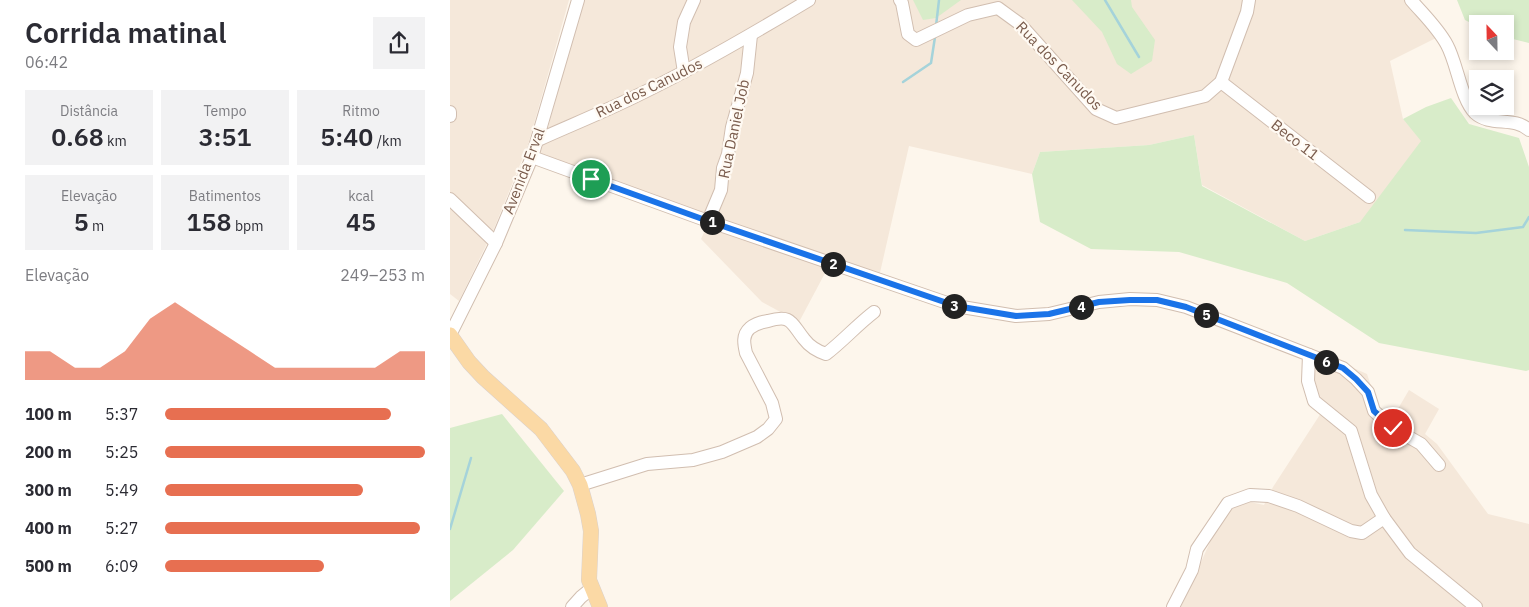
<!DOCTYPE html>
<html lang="pt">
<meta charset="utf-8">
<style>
body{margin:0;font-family:"IBM Plex Sans",sans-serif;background:#f2f2f3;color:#2b2b33;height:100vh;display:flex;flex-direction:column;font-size:19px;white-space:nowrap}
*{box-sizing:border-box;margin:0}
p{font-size:16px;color:#7c7c81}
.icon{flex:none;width:28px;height:28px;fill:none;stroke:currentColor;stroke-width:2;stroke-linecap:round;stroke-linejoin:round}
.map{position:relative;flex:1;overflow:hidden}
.side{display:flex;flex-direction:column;background:#fff;width:450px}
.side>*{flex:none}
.needle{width:32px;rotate:338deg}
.fabs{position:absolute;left:1019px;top:15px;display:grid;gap:10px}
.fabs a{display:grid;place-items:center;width:45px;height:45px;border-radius:0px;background:#fff;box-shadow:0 2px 8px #0003;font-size:25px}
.pin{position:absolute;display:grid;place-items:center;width:42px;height:42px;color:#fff;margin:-21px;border:2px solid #fff;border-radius:50%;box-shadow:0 1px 5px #0007}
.km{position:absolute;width:25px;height:25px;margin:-12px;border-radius:50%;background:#222;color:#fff;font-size:14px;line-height:25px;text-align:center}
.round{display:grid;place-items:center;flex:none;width:52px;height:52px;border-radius:0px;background:#f2f2f3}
.summary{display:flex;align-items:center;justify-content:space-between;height:85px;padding:0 25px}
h1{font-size:28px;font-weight:600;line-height:38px}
.metrics{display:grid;grid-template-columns:repeat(3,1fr);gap:8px;height:85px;padding:5px 25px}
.metrics div{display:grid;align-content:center;border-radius:0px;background:#f2f2f3;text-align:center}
.metrics b{font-size:25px;font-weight:600}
.metrics small{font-size:14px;font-weight:400}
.metrics p{font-size:14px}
.chart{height:140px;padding:10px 25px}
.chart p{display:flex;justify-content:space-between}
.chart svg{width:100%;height:90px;margin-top:5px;fill:#e76f51;opacity:.7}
ul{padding:0 25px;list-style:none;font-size:16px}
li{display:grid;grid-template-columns:80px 60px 1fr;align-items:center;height:38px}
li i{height:12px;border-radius:6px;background:#e76f51}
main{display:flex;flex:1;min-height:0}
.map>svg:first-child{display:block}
.residential{fill:#f5e8da}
.green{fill:#d8ecc9}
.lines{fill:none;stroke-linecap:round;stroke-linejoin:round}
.stream{stroke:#a5d3da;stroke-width:2.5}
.minor-casing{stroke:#d1beb0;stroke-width:14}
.major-casing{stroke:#dad1cd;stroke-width:16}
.minor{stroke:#fff;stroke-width:12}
.major{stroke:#fbd9a5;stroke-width:15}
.route-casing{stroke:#fff;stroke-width:10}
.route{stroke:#1a73e8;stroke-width:6}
.labels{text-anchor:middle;stroke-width:4.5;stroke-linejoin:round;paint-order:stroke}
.street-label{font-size:15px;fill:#7a5c4d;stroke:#fffaf3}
</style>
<main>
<section class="side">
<div class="summary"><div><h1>Corrida matinal</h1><p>06:42</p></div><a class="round"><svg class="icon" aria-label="share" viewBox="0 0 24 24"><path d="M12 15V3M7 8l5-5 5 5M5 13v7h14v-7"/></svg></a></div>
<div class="metrics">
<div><p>Distância</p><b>0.68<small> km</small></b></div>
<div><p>Tempo</p><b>3:51</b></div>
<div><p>Ritmo</p><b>5:40<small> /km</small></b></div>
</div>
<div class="metrics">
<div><p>Elevação</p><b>5<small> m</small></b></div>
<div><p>Batimentos</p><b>158<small> bpm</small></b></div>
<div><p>kcal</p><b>45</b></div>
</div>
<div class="chart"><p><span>Elevação</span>249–253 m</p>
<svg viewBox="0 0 160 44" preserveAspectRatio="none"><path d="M0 44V30L10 30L20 38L30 38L40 30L50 14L60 6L70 14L80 22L90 30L100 38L110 38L120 38L130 38L140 38L150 30L160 30V44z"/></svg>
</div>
<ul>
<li><b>100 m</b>5:37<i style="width:87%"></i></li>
<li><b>200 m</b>5:25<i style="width:100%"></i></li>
<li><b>300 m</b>5:49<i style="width:76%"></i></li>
<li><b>400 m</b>5:27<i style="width:98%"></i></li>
<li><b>500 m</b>6:09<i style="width:61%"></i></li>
</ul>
</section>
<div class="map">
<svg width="1079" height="607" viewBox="0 0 1079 607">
<rect width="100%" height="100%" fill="#fdf6ec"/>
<!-- residential -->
<g class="residential">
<path d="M0 0H119L78 145 43 231 9 301 0 294Z"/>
<path d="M133 0H957L986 38 940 61 953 119 972 141 948 203 910 222 855 241 752 185 744 135 699 145 590 152 582 174 459 146 429 277 382 260 349 322 312 302 251 239 261 217 87 154 97 131Z"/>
<path d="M856 347 917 374 927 404 942 419 959 390 989 409 975 434 987 444 1038 514 1079 524V607H731L760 542 780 508 800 502 814 505 823 487 871 413Z"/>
</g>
<!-- green -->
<g class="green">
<path d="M463 0H511L486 18 473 20Z"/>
<path d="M622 0H681L682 7 705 40 702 61 681 74 667 64 652 32Z"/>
<path d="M1007 0H1079V43L1055 37V24H1028L1027 26 1015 20Z"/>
<path d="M1001 98 1019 124 1069 138 1079 167V370L1076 371 929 343 837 283 729 252 641 249 590 222 582 174 590 152 699 145 744 135 752 186 855 241 910 222 971 141 953 119 976 107Z"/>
<path d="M52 414 114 491 63 550 0 601V428Z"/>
</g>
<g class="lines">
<!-- stream -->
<g class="stream">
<path d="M655 0 689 57"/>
<path d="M486 26 489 0"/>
<path d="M453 82 481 63 485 37"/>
<path d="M955 230 1026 233 1073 227 1079 217"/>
<path d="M0 529 21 458"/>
</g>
<defs>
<g id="minor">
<path d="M450 0 452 3 458 34 466 40 518 15 548 8 570 24 646 109 666 118 755 96 771 82 797 12 799 0"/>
<path d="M961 0C973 14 988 28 997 45 1007 63 1011 99 1025 113 1040 127 1064 116 1079 130"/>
<path d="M234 72 230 47 234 22 244 0"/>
<path d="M771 82 919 197"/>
<path d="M0 112V116"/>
<path d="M88 140C119 126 151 113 182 98 243 69 301 35 359 0"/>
<path d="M82 157 258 221 506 306 566 316 599 314 649 302 680 299 707 300 736 307 893 368 906 379 918 392 924 411 943 428 971 444 989 465"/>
<path d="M0 199 46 243"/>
<path d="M258 221 271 190 273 168 278 154 282 127 297 73 301 35"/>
<path d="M0 335 46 243 82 157 128 0"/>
<path d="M859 355 858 381 864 401 901 431 921 495 934 518 960 553 1026 607"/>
<path d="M130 485 197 464 243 460 272 452 307 437 318 429 326 419 322 403 296 353C294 344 292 335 300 328 305 324 311 322 318 321 342 314 341 323 354 339 360 347 367 351 376 354 393 341 407 325 424 312"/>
<path d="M122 607 131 597 142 588"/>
<path d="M723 607 742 570 747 549 778 503 800 495 819 496 848 506 901 531 912 533 934 518"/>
</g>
<path id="major" d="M0 335 19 362 33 377 91 429 123 471 130 485 138 514 141 531 139 580 150 607"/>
</defs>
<!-- minor casing -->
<use href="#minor" class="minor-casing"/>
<!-- major casing -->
<use href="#major" class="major-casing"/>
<!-- minor -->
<use href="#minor" class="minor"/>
<!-- major -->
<use href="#major" class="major"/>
</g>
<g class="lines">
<defs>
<path id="route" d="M141 179 258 221 506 306 566 316 599 314 649 302 680 300H707L736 307 893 368 906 379 918 392 924 411 943 428"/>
</defs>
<!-- route casing -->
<use href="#route" class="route-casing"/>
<!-- route -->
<use href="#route" class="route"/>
</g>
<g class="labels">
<!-- street labels -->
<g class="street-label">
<text transform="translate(609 66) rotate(46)" y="5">Rua dos Canudos</text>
<text transform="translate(199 88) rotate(-26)" y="5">Rua dos Canudos</text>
<text transform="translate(284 129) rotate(-78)" y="5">Rua Daniel Job</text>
<text transform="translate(845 140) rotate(38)" y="5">Beco 11</text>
<text transform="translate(74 171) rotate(-69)" y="5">Avenida Erval</text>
</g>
</g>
</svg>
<div class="fabs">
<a><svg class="needle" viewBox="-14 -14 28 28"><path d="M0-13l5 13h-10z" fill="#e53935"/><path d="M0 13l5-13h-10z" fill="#7c7c81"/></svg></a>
<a><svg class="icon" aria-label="layers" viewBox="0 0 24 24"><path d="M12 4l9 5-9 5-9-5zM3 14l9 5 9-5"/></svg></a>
</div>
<div class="pin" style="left:141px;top:179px;background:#1e9e55"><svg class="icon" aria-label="arrive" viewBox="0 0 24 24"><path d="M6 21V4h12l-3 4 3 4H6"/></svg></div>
<div class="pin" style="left:943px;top:428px;background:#d93025"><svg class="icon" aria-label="check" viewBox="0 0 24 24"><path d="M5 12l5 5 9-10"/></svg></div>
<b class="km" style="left:262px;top:222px">1</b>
<b class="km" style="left:383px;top:264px">2</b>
<b class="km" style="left:504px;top:306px">3</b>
<b class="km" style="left:631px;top:307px">4</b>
<b class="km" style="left:756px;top:315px">5</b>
<b class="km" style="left:876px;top:362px">6</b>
</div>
</main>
